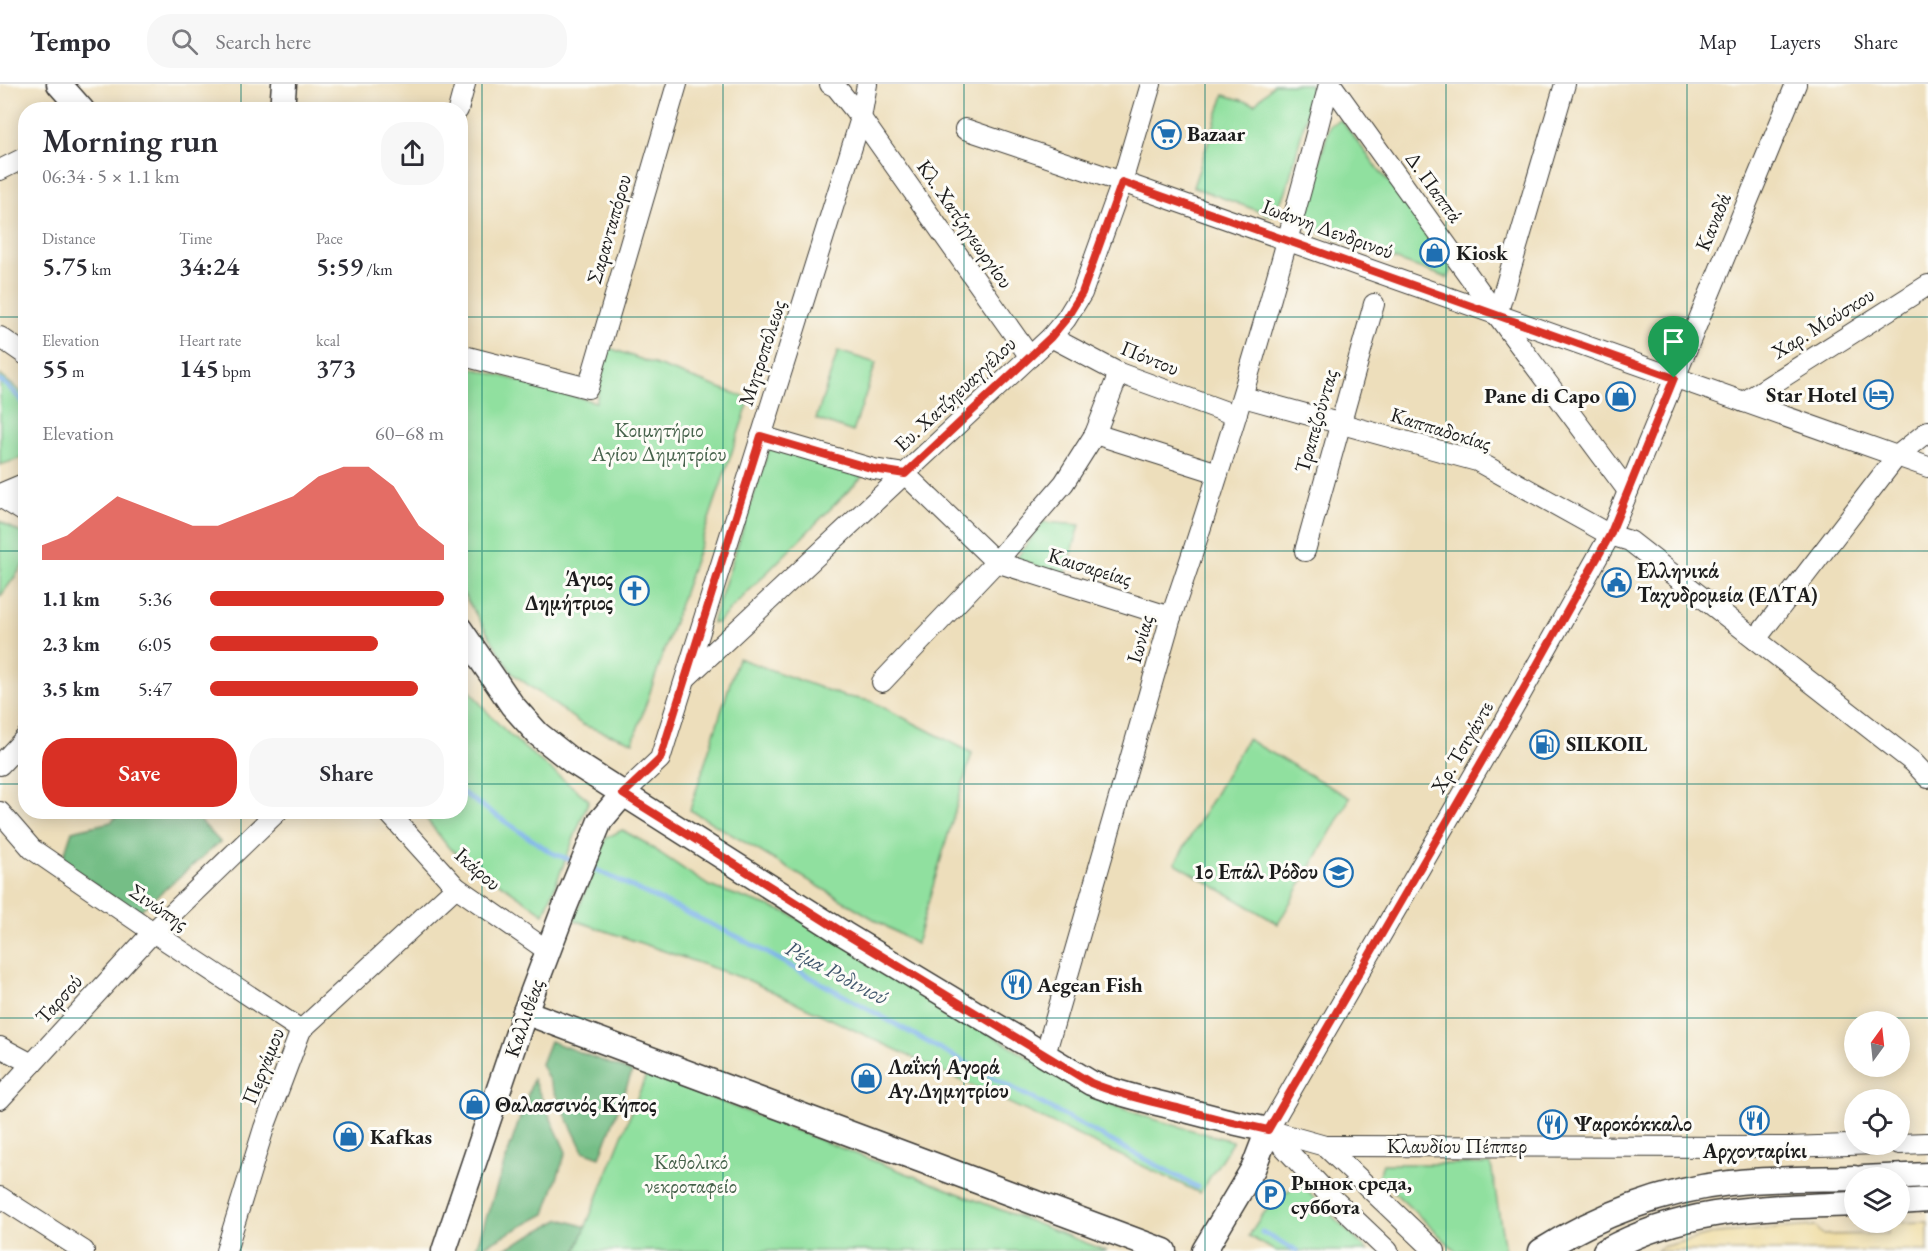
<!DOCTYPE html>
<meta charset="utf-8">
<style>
body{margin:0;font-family:"EB Garamond",serif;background:#f7f7f7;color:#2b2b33;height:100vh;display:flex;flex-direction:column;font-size:22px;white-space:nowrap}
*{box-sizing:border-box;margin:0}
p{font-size:20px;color:#7c7c81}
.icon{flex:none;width:33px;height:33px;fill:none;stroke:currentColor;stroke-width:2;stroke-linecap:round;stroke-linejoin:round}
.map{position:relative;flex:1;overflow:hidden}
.panel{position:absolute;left:18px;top:18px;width:450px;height:717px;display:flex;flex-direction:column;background:#fff;border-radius:24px;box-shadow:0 3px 15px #0003}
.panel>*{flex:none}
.needle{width:39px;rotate:15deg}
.tools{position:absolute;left:1844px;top:927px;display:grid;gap:12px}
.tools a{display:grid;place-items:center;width:66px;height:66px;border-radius:50%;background:#fff;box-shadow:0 3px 15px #0003;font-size:30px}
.pin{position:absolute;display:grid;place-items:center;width:51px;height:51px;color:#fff;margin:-62px -26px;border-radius:50% 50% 50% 0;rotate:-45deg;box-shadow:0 0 6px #0007}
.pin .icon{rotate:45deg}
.round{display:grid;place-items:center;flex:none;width:63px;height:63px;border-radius:24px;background:#f7f7f7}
.head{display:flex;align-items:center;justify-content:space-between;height:102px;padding:0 24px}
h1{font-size:33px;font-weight:600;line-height:45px}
.figures{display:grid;grid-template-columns:repeat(3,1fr);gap:9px;height:102px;padding:6px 24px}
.figures div{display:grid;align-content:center}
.figures b{font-size:26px;font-weight:600}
.figures small{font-size:16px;font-weight:400}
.figures p{font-size:16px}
.chart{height:168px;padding:12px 24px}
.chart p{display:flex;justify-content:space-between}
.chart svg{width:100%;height:108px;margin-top:6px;fill:#d93025;opacity:.7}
.action{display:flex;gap:12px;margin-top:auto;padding:12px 24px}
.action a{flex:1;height:69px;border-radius:24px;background:#d93025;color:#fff;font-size:24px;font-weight:600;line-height:69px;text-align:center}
.action a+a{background:#f7f7f7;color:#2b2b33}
ul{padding:0 24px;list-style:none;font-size:20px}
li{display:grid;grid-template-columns:96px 72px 1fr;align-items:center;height:45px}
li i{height:15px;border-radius:8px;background:#d93025}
header{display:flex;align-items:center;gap:36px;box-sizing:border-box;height:84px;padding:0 30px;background:#fff;border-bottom:2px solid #e1e1e2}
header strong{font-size:28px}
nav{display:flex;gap:33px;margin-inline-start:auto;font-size:21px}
.search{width:420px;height:54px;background:#f7f7f7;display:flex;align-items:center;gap:15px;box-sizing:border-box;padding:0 21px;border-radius:24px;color:#7c7c81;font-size:22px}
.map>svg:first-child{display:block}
.green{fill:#90e09f;stroke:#567e5e;stroke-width:1.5}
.forest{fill:#74be86;stroke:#486d51;stroke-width:1.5}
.sand{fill:#eeda9e;stroke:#857b5d;stroke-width:1.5}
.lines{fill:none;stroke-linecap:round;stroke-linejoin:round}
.stream{stroke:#7bb2ea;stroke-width:5}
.minor-casing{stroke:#3b3934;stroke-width:22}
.major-casing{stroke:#3b3934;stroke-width:27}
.minor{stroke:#fff;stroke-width:20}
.major{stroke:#fff;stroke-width:24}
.route-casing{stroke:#fff;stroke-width:12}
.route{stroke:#d93025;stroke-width:8}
.grid{fill:none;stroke:#0f766e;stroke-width:1.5;stroke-opacity:0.55}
.labels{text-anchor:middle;stroke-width:6;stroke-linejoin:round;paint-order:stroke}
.poi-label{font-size:21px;font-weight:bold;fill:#1c1c1c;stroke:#fdfcf7;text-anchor:start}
.street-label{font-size:21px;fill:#1c1c1c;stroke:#fdfcf7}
.park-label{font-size:21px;fill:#45614a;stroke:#fdfcf7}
.water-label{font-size:22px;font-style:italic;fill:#42586e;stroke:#fdfcf7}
</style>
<header>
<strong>Tempo</strong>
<div class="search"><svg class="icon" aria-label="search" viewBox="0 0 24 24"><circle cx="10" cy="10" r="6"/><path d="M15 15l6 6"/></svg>Search here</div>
<nav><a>Map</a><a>Layers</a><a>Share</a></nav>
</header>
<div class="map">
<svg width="1928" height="1167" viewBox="0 0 1928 1167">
<rect width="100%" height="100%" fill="#fdfcf7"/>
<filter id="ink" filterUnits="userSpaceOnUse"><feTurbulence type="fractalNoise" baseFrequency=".0167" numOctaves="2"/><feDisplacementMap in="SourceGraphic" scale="12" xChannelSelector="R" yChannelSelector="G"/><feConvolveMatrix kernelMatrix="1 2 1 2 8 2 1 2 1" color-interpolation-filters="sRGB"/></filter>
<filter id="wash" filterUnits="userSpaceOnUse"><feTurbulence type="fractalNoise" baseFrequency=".008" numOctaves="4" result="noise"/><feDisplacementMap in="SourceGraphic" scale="24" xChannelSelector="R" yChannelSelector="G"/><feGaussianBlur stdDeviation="1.35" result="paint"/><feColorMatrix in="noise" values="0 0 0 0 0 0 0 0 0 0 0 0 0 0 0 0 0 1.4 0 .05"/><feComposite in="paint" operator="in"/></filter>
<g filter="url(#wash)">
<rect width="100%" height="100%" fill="#eddebb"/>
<!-- green -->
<g class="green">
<path d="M1274 0H1310L1312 10 1286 108 1272 132 1193 103 1224 11 1255 20Z"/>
<path d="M1341 36 1452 181 1448 194 1309 145 1303 134 1330 41Z"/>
<path d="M607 263 750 315 633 658 583 641 512 589 461 506V281L596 318Z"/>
<path d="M838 267 876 279 853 348 816 335Z"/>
<path d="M0 291 26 312 25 373 0 381Z"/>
<path d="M770 362 863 392 717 539H712Z"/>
<path d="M0 437 26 452 25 479 0 513Z"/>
<path d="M1043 438 1080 441 1065 492 1016 475Z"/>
<path d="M738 574 843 612 871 617 972 669 916 860 690 726Z"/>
<path d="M461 592C491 644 543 678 589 716L544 830 449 764 421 728H460Z"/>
<path d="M1247 655 1350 714 1278 840 1175 779Z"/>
<path d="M622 746 642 757 709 802 788 829 846 861 1081 1006C1129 1031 1180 1043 1233 1057L1200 1109 748 896 574 836 606 754Z"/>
<path d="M647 989 1107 1167H576Z"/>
<path d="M1383 1080H1491L1505 1167H1456L1378 1093Z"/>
<path d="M1300 1100 1368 1167H1275L1249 1152C1263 1126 1275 1115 1300 1100Z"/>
</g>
<!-- forest -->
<g class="forest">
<path d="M121 728H192L220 758 136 830 62 777 72 747 111 738Z"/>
<path d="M550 957 632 988 600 1073 583 1067 541 980Z"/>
<path d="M533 995 566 1068 545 1130 475 1167Z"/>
<path d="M561 1135 586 1143 576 1167H501Z"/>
</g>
<!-- sand -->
<path class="sand" d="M1928 1138V1167H1656L1662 1163 1717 1149 1815 1142 1823 1151 1888 1150V1139Z"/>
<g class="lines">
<!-- stream -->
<g class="stream">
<path d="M0 297 8 302 26 321"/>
<path d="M460 707 552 769 576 778"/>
<path d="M588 782 738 853 942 966 1197 1103"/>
<path d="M1262 1148 1297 1167"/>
</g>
</g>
</g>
<g filter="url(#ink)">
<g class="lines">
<defs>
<g id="minor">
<path d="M830 0 836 3 861 34 1030 273"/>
<path d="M1331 0 1497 231 1628 407"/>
<path d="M458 26 465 0"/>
<path d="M965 45 1122 98 1928 383"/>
<path d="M0 86 26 73"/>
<path d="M1497 231 1565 0"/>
<path d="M0 253 26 271"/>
<path d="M1051 253 1119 289 1235 331"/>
<path d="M460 271 588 304 677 0"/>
<path d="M1247 314 1477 377 1610 451 1630 457 1913 678 1928 694"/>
<path d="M1744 318 1928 201"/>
<path d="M1095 350 1218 389"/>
<path d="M761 352 874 385 905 390 996 478 1171 533"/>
<path d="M0 410 26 399"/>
<path d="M0 413 26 429"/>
<path d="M1305 467 1374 220"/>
<path d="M1756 555 1897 372 1928 347"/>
<path d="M687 593 1051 253 1066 235 1082 209 1122 98 1151 0"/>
<path d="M882 598 996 478 1064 399 1095 350 1119 289"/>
<path d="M0 681 26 653"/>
<path d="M623 710 660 675 861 34 867 0"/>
<path d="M0 728 32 765 153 848 301 946"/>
<path d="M388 728 456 803 548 867"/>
<path d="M0 963 32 980"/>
<path d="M1045 971 1171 533C1231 358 1283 179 1329 0"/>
<path d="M0 1015 153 848 277 728"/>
<path d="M1268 1046 1518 615 1610 451 1796 0"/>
<path d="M1268 1046 1325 1062 1435 1167"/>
<path d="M1268 1046 1328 1110 1388 1167"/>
<path d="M1899 1060 1928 1059"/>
<path d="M1325 1062 1789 1063 1877 1060"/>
<path d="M0 1113 84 1167"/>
<path d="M226 1167 264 1044 301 946 456 803"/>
</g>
<g id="major">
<path d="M59 0 82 26"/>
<path d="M282 26 284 0"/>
<path d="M460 545 512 621 538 650 572 677 844 850 1091 999C1120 1011 1151 1017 1181 1025 1210 1033 1239 1040 1268 1046L1253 1085 1204 1167"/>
<path d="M525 928 1164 1167"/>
<path d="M1863 1094 1928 1091"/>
<path d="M1899 1118 1928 1116"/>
<path d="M444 1167 525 928 564 825 600 737 623 710"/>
<path d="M1541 1167C1596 1132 1665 1106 1730 1099 1771 1094 1813 1095 1854 1094"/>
<path d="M1605 1167C1687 1122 1764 1124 1854 1120"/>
</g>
</defs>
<!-- minor casing -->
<use href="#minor" class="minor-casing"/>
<!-- major casing -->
<use href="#major" class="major-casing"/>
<!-- minor -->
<use href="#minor" class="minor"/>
<!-- major -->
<use href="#major" class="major"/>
</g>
</g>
<g class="lines" filter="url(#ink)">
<defs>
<path id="route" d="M1122 98 1674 294 1610 451 1518 615 1268 1046C1239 1040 1210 1033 1181 1025 1150 1017 1120 1011 1091 999L844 849 623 710 660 675 761 352 874 385 905 390 1051 253 1066 235 1082 209Z"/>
</defs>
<!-- route casing -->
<use href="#route" class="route-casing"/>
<!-- route -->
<use href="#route" class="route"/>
</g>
<!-- grid -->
<path class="grid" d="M241 0V26M482 0V1167M723 0V1167M964 0V1167M1205 0V1167M1446 0V1167M1687 0V1167M0 233H26M460 233H1928M0 467H26M460 467H1928M0 700H26M460 700H1928M241 728V1167M0 934H1928"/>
<!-- icons -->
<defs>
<symbol id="supermarket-ring" viewBox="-11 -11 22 22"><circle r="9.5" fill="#fdfcf7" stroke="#1f6fb2" stroke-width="1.5"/><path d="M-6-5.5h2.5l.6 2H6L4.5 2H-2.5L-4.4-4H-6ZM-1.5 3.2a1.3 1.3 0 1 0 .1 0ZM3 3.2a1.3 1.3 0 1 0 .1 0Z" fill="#1f6fb2"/></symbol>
<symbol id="shop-ring" viewBox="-11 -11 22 22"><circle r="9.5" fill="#fdfcf7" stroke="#1f6fb2" stroke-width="1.5"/><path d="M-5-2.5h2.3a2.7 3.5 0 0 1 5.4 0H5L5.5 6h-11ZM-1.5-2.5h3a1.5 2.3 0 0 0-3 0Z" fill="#1f6fb2"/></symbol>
<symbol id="hotel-ring" viewBox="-11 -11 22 22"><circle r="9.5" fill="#fdfcf7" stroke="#1f6fb2" stroke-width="1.5"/><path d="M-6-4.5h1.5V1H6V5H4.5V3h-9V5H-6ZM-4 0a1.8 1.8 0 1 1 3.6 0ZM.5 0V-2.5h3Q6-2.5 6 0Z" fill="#1f6fb2"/></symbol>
<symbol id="civic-ring" viewBox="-11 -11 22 22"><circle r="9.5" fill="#fdfcf7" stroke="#1f6fb2" stroke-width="1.5"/><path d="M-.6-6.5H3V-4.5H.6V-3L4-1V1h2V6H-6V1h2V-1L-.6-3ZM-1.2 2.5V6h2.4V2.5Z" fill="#1f6fb2"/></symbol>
<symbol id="church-ring" viewBox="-11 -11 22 22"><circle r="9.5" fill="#fdfcf7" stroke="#1f6fb2" stroke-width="1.5"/><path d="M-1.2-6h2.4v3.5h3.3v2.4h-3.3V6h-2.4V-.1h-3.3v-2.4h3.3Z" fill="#1f6fb2"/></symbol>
<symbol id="fuel-ring" viewBox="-11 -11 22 22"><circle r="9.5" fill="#fdfcf7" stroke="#1f6fb2" stroke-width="1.5"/><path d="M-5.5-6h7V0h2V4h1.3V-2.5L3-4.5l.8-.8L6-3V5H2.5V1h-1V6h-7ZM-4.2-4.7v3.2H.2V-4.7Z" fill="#1f6fb2"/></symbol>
<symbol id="school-ring" viewBox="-11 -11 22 22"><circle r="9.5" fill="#fdfcf7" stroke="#1f6fb2" stroke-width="1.5"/><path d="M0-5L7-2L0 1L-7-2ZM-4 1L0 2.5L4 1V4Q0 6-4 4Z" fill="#1f6fb2"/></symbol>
<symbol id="restaurant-ring" viewBox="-11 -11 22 22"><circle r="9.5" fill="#fdfcf7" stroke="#1f6fb2" stroke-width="1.5"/><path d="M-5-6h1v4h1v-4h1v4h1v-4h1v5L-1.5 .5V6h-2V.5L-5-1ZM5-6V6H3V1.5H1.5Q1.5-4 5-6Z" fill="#1f6fb2"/></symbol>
<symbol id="parking-ring" viewBox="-11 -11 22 22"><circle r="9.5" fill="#fdfcf7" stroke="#1f6fb2" stroke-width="1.5"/><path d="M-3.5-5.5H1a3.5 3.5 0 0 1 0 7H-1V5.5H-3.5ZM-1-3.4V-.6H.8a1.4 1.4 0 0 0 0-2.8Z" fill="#1f6fb2"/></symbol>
</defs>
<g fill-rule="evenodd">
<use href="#supermarket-ring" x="1150" y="34" width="33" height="33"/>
<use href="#shop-ring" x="1418" y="152" width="33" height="33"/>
<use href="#hotel-ring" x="1862" y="294" width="33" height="33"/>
<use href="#shop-ring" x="1604" y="296" width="33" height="33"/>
<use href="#civic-ring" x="1600" y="482" width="33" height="33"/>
<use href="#church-ring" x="618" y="490" width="33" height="33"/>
<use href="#fuel-ring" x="1528" y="644" width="33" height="33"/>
<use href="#school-ring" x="1322" y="772" width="33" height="33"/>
<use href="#restaurant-ring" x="1000" y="884" width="33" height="33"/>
<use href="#shop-ring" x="850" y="978" width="33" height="33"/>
<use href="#shop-ring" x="458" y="1004" width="33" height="33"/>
<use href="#restaurant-ring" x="1738" y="1020" width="33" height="33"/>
<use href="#restaurant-ring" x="1536" y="1024" width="33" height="33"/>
<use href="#shop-ring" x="332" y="1036" width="33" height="33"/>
<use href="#parking-ring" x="1254" y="1094" width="33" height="33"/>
</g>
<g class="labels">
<!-- poi labels -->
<g class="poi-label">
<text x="1187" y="57">Bazaar</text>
<text x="1456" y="176">Kiosk</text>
<text x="1857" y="318" text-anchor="end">Star Hotel</text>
<text x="1600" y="319" text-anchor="end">Pane di Capo</text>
<text x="1637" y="494">Ελληνικά<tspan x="1637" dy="24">Ταχυδρομεία (ΕΛΤΑ)</tspan></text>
<text x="613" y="502" text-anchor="end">Άγιος<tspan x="613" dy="24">Δημήτριος</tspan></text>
<text x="1566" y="667">SILKOIL</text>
<text x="1318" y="795" text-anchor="end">1ο Επάλ Ρόδου</text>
<text x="1037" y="908">Aegean Fish</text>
<text x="888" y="990">Λαΐκή Αγορά<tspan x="888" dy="24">Αγ.Δημητρίου</tspan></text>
<text x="495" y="1028">Θαλασσινός Κήπος</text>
<text x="1574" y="1047">Ψαροκόκκαλο</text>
<text x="370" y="1060">Kafkas</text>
<text x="1755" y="1074" text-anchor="middle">Αρχονταρίκι</text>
<text x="1291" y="1106">Рынок среда,<tspan x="1291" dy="24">суббота</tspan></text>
</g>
<!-- street labels -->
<g class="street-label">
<text transform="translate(1434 103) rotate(54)" y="7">Δ. Παππά</text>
<text transform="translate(1713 138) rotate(-67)" y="7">Καναδά</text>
<text transform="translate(965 140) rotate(55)" y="7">Κλ. Χατζηγεωργίου</text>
<text transform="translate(609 145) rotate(-74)" y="7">Σαρανταπόρου</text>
<text transform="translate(1328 145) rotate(20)" y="7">Ιωάννη Δενδρινού</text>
<text transform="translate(1823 239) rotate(-32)" y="7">Χαρ. Μούσκου</text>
<text transform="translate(762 269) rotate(-72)" y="7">Μητροπόλεως</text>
<text transform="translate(1150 274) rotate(22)" y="7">Πόντου</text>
<text transform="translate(955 310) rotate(-43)" y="7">Ευ. Χατζηευαγγέλου</text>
<text transform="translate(1316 337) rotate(-74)" y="7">Τραπεζούντας</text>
<text transform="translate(1441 345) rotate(17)" y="7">Καππαδοκίας</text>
<text transform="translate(1090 483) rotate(17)" y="7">Καισαρείας</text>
<text transform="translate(1140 555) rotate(-74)" y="7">Ιωνίας</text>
<text transform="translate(1462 663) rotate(-60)" y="7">Χρ. Τσιγάντε</text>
<text transform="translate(478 785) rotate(41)" y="7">Ικάρου</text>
<text transform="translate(159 823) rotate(34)" y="7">Σινώπης</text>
<text transform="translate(59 915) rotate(-48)" y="7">Ταρσού</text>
<text transform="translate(524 934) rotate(-71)" y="7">Καλλιθέας</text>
<text transform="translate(263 982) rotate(-68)" y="7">Περγάμου</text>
<text x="1457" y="1069">Κλαυδίου Πέππερ</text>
</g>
<!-- park labels -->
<g class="park-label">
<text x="659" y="353">Κοιμητήριο<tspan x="659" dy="24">Αγίου Δημητρίου</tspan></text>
<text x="691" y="1085">Καθολικό<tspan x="691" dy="24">νεκροταφείο</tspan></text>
</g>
<!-- water labels -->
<g class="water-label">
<text transform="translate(837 888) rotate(28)" y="8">Ρέμα Ροδινιού</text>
</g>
</g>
</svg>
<div class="tools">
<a><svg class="needle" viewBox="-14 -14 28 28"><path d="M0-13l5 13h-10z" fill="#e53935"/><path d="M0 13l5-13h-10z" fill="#7c7c81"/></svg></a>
<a><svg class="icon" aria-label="locate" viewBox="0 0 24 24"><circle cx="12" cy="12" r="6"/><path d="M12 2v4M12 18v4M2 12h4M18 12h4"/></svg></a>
<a><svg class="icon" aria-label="layers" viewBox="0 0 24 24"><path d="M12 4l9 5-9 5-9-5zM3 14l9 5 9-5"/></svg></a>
</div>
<div class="pin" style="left:1674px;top:294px;background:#1e9e55"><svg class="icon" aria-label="arrive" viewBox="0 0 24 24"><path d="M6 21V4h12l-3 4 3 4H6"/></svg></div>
<section class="panel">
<div class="head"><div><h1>Morning run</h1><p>06:34 · 5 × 1.1 km</p></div><a class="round"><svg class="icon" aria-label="share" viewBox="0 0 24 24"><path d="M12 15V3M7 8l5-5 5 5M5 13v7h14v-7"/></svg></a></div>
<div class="figures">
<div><p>Distance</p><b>5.75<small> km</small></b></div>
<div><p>Time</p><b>34:24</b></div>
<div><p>Pace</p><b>5:59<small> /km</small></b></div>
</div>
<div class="figures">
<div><p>Elevation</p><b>55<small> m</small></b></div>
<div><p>Heart rate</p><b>145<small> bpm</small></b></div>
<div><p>kcal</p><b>373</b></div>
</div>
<div class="chart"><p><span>Elevation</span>60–68 m</p>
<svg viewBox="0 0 160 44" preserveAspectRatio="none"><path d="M0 44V38L10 34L20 26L30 18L40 22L50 26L60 30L70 30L80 26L90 22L100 18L110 10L120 6L130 6L140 14L150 30L160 38V44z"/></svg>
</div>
<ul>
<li><b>1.1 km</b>5:36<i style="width:100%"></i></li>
<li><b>2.3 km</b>6:05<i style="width:72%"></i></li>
<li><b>3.5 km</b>5:47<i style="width:89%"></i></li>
</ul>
<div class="action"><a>Save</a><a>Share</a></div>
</section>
</div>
